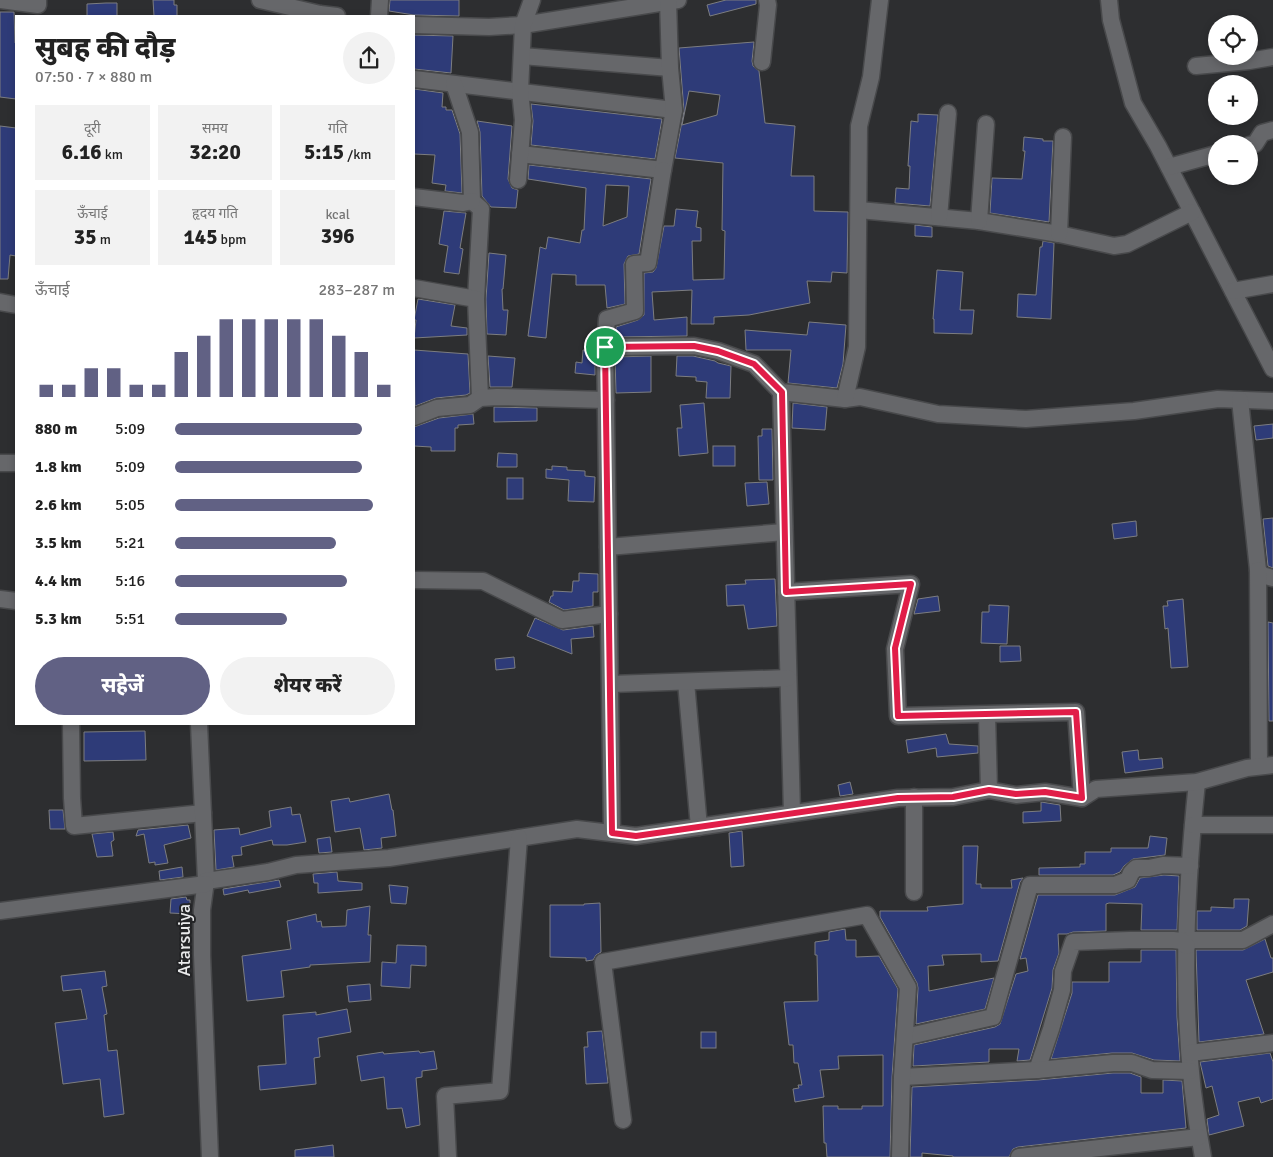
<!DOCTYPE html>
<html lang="hi">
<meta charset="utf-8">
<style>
body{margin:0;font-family:Signika,"Noto Sans Devanagari",sans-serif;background:#f2f2f2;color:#222;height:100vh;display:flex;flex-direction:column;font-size:19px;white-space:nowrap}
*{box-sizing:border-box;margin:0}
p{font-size:16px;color:#767676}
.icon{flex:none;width:28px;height:28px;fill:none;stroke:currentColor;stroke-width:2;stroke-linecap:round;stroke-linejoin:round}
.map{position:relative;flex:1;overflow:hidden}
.drawer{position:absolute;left:15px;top:15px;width:400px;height:710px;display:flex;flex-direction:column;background:#fff;border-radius:0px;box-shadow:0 2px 8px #0003}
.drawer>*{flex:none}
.controls{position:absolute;left:1208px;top:15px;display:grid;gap:10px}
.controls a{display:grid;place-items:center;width:50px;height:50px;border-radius:50%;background:#fff;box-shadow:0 2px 8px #0003;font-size:25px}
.pin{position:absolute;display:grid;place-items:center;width:42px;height:42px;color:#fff;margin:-21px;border:2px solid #fff;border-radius:50%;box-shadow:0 1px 5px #0007}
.round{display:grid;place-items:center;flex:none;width:52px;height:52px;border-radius:26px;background:#f2f2f2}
.head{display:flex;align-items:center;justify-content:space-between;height:85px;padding:0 20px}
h1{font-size:28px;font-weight:800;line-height:38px}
.metrics{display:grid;grid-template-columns:repeat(3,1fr);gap:8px;height:85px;padding:5px 20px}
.metrics div{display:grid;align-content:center;border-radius:0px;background:#f2f2f2;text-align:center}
.metrics b{font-size:21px;font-weight:800}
.metrics small{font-size:14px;font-weight:400}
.metrics p{font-size:14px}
.chart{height:140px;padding:10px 20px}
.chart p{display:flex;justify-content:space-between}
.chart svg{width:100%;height:90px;margin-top:5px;stroke:#616184;stroke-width:6}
.action{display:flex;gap:10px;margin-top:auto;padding:10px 20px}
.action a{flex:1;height:58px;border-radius:30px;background:#616184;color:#fff;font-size:20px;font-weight:800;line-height:58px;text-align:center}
.action a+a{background:#f2f2f2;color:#222}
ul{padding:0 20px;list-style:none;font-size:16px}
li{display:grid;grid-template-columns:80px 60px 1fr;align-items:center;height:38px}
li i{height:12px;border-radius:6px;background:#616184}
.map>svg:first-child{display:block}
.building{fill:#2e3b78;stroke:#7c7d80;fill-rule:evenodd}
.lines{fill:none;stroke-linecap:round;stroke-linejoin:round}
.minor-casing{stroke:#48494b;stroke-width:19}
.minor{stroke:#66676a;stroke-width:16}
.route-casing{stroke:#fff;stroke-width:10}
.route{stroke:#e11d48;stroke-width:6}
.labels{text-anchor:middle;stroke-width:4;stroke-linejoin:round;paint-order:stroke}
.street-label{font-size:18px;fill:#eaebec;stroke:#232426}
</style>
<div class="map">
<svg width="1273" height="1157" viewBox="0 0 1273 1157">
<rect width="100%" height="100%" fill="#2d2e30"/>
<!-- building -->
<g class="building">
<path d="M153 0H174V5H177V16H154Z"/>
<path d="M390 0H459V16L414 15 389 11Z"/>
<path d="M726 0H756V4L710 16 707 5Z"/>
<path d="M106 3H117V16H87V4Z"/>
<path d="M0 12H14L15 43H16V99L0 97Z"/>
<path d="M414 35 453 36 451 73 414 69Z"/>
<path d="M754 42 752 61 753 66 759 71 765 123 795 126 791 176H814V211L848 212 847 273 832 272 831 282 807 281 810 303 749 315 714 317V324H691L692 290 652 292 654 320 687 317V336L616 337V327L638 320 644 315V273L653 272 656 268 664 226H674L676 209 698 211 696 227 701 228V241H692L693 280 724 279 725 231 722 230 723 163 675 158 684 111 679 48ZM689 91 720 95 717 115 682 125Z"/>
<path d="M414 89 443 93 442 107H446V110H452L460 134 462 193 445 191 446 185 432 183 435 155 414 154Z"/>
<path d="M531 104 662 119 655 159 531 145 533 121Z"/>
<path d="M918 114 938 115 930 206 895 203 896 188 909 189 910 166H908L911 121 918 122Z"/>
<path d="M477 121 512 126 508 179 512 188 518 190 516 208 491 207 482 196 480 132Z"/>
<path d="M0 126 16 128V256L10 255 8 279H0Z"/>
<path d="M1024 137 1043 139V141H1053L1049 222 990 213 992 178 1022 179 1025 151H1023Z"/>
<path d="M529 165 651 179 639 254 628 256 624 264 625 304 607 308 605 285H576V275L552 274 546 338 528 336 540 247 546 249 548 237 580 243 582 230H584L586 188 528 179ZM606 185 629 186 627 217 603 226Z"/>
<path d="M444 211 466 213 460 248 463 249 459 274 444 272 448 246 439 244Z"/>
<path d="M915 225 932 227V237L915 236Z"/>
<path d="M1043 241 1054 243 1051 319 1017 317 1018 294 1036 295 1040 247H1042Z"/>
<path d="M489 253 506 255 503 289H502L503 310H508L506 335 487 334 486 299Z"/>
<path d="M937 270 963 272 960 310H974L972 334 934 333V319H933Z"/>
<path d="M418 299 455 305 451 326 467 328V335L414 338 416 320H414Z"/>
<path d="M809 322 846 325 843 364 837 388 788 383 791 350H746L745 330 807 335Z"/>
<path d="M414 350 468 354 470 393 466 395 436 398 415 406Z"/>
<path d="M583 350 595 351V375L575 373 576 362 582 363Z"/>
<path d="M488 356 515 358 512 387H490Z"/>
<path d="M651 356V392L616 393 615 357Z"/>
<path d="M677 356H693L715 361 718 363 731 366 730 398H706L707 382 696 381V377L676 376Z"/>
<path d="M704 403 708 453 679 456 677 428H682L680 405Z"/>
<path d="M793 403 827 407 825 430 792 428Z"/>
<path d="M494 407 537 408V421L494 422Z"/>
<path d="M473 414 474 424 458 425V428H455V451H431V447L414 446V427L439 418Z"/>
<path d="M1273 424V438L1256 440 1254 426Z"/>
<path d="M762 429H772L773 480H759L758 436H762Z"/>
<rect x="713" y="446" width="22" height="20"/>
<path d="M498 453 517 454V467H497Z"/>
<path d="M552 466 567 467V470L585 471V476L595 477 594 502 568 501 569 480 546 478V469L552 470Z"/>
<rect x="507" y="478" width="16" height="21"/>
<path d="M767 482 769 504 747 506 745 483Z"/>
<path d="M1273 518V568L1268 566 1263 519Z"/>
<path d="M1136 521 1137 536 1114 539 1112 524Z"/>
<path d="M579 573 598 574V592H593V606L564 610 549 602 551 596H553V591L572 592 573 581H579Z"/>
<path d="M775 579 777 626 748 629 744 605 727 606 726 585 746 584 745 580Z"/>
<path d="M938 596 940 611 914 614 918 599Z"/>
<path d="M1183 599 1188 667 1171 668 1168 628 1165 629 1163 606H1168L1167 601Z"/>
<path d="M989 605 1009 606 1007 644 981 643 982 612H989Z"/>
<path d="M535 618 563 630 593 626 594 637 571 639 572 654 527 636Z"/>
<path d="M1268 622 1273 623V721H1269Z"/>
<path d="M1000 646H1020L1021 661 1000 662Z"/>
<path d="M514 657 515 668 496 670 495 659Z"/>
<path d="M145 731 146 760 84 761V732Z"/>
<path d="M946 734 949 744 978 746V753L937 757 936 748 908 753 906 740Z"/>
<path d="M1138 750 1139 760 1162 758 1163 768 1125 773 1122 752Z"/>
<path d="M850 782 853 794 840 796 838 785Z"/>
<path d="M389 794 392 810H393L396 836 381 838 382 848 364 850 360 828 335 832 331 801 349 798 350 802Z"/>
<path d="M1041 802 1060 805 1061 821 1023 823V812L1041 811Z"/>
<path d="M291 807 292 815 300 814 306 842 287 845H273L272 840 241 847 242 855 232 856 234 867 216 870 214 830 239 828 240 835 271 827 269 811Z"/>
<path d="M49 810H63L65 829H50Z"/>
<path d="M188 825 191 838 164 845 168 863 155 865V862L149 863 144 834 136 836 138 830Z"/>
<path d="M742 831 744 866 731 867 729 833Z"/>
<path d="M113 832 114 840 111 842 113 856 97 857 92 834Z"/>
<path d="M1150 836 1167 838 1165 855 1133 859 1124 866 1120 872 1113 875H1039V868L1080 867V864H1085V852H1111V848H1148Z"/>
<path d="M330 837 332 852 319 853 317 839Z"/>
<path d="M963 846H978L976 884H981V888H1012L1011 880 1023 878 1020 882 998 961 981 962V954L942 955 944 965 928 966 929 991 994 978 985 1009 916 1024 918 988 917 983 880 917V911H928L927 907 963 904Z"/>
<path d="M182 867 183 877 160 880 159 871Z"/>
<path d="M337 872 338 881 362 883V890L318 893V883H314L313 874Z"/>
<path d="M1164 875 1179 876 1177 930H1141L1142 904 1109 903 1106 904V931L1073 932 1067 934H1058L1059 953 1053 970 1052 988 1030 1060 1017 1061 1019 1049H989V1062L913 1066 914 1045 995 1027 1000 1024 1016 974 1028 971 1026 958 1020 959 1038 895H1115L1135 887 1140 878Z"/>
<path d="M279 880 281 887 249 893 248 890 224 895 223 889Z"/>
<path d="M389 885 408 887 406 904 391 903Z"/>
<path d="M186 897 187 900H190V914L170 913 171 899Z"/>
<path d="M1234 899H1249L1247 926 1240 930H1197V911H1211V907L1234 908Z"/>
<path d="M600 903 601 952 596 955 593 960 586 961V958L550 957V905H584V904Z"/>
<path d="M370 906 368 935H371L370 962 310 965V967L281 971 284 997 247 1001 242 956 291 949 287 921 316 914 317 922 321 921 322 927 346 926 347 910Z"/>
<path d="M845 929 846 940H856V957L879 956 898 989 892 1077 890 1157H827L826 1143H824L823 1106H838V1109H862V1106H883V1055L838 1056 839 1069 820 1070 824 1097 795 1102 793 1089 799 1088 798 1085H802L798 1063H794L793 1045H789L784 1002 818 1001 817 955H815V942L829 940V932Z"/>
<path d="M1265 939 1271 958H1273V972L1246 980 1264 1034 1199 1042 1196 950H1243Z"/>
<path d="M397 945 426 946V966L411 965 410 988 381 986 382 962 396 963Z"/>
<path d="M1141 950H1176L1177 1017 1180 1061 1154 1060 1132 1053H1112L1051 1059 1072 993V982H1109V962H1141Z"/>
<path d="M105 971 107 986 102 987 107 1014 104 1015 108 1051 117 1050 124 1114 104 1117 100 1079 63 1084 55 1023 87 1019 81 989 63 991 61 976Z"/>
<path d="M370 984 371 1000 349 1002 347 986Z"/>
<path d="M347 1009 351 1032 318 1038 320 1057 314 1058 316 1084 260 1090 258 1066 286 1064 283 1015 316 1012V1015Z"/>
<path d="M602 1031 608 1083 586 1084 584 1047H588L587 1032Z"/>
<rect x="701" y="1032" width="15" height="16"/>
<path d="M419 1051 420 1053 434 1051 437 1069 422 1071V1077L416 1078 420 1125 406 1128 402 1108 387 1109 384 1077 361 1081 357 1056 383 1052 384 1054Z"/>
<path d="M1270 1053 1273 1062V1099L1261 1103 1259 1097 1238 1102 1244 1126 1209 1135 1207 1119 1219 1115 1212 1086 1206 1088 1200 1062Z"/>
<path d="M1113 1073H1130L1141 1077V1093H1163V1080L1182 1081 1186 1128 1018 1147 1013 1149 1009 1157H953V1156L922 1153V1157H910L912 1087 1038 1080Z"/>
<path d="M333 1145 334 1157H295V1150Z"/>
</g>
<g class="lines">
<defs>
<g id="minor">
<path d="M0 0 38 5V0"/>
<path d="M260 0 320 14 337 16"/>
<path d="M1109 0 1111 20 1133 103 1158 146 1273 369"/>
<path d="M379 16 380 0"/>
<path d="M414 25 489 27 523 25 678 0"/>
<path d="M522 56 670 68"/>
<path d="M762 62 768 5 767 0"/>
<path d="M1196 66 1249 61 1273 57"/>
<path d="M414 79 674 110"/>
<path d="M454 84 470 132 472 201 481 209 476 299"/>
<path d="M1249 145 1255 144 1262 133 1273 130"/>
<path d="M520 154 663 170 674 110 670 68 668 0"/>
<path d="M1169 167 1216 154"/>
<path d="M518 180 523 120 520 91 523 25 532 0"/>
<path d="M414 197 463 203 472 201"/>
<path d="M859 210 979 221 1059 234 1114 246 1127 244 1192 212"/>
<path d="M939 217 948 113"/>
<path d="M979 221 986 124"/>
<path d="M1059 234 1063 137"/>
<path d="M414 288 476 299 480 398"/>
<path d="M1233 291 1273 284"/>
<path d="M0 302 16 305"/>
<path d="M605 347 694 346 718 351 754 364 781 392 845 399 860 397 938 414 1026 419 1134 411 1218 399 1273 401"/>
<path d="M781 392 792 813"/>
<path d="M845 399 857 347 859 126 871 77 880 0"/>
<path d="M1240 400 1258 570 1262 575 1273 578"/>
<path d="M414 417 437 408 470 405 480 398 497 397 606 400"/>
<path d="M0 463H16"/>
<path d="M608 547 784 532"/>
<path d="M1258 570 1259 766"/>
<path d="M414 580 483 581 562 620 609 614"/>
<path d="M786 592 911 584 895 649 898 716 1076 712 1082 798"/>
<path d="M0 599 16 601"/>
<path d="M686 682 699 827"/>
<path d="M611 684 788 678"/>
<path d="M987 715 989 790"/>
<path d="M71 724 72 798 74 826 203 813"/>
<path d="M199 724 206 881 202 910V955L210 1157"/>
<path d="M1197 782C1184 906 1179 1034 1203 1157"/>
<path d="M914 797V892"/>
<path d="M1193 825H1273"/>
<path d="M612 833 605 347 607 319 635 311 634 264 648 263 663 170"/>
<path d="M206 881 268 872 296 865 389 858 577 829 636 836 898 798 953 797 989 790 1016 795 1045 792 1082 798 1096 789 1197 782 1247 768 1273 765"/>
<path d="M0 911 206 884"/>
<path d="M1187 940H1243L1273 924"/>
<path d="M905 1037 993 1017 1030 885H1115L1128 880 1131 873 1136 868H1149L1163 865 1190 866"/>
<path d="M1190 1053 1273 1043"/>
<path d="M1037 1070 1051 1029 1062 990 1063 971 1073 942 1130 940H1173L1182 941 1187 946"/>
<path d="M902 1077 1037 1070 1113 1063H1132L1152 1070 1190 1071"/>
<path d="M623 1120 603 962 867 915 908 987 902 1077 900 1157"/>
<path d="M448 1157 445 1096 500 1091 519 838"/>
<path d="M1019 1157 1199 1137"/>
</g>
</defs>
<!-- minor casing -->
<use href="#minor" class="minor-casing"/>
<!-- minor -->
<use href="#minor" class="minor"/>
</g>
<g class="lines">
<defs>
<path id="route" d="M694 346 718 351 754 364 782 392 786 592 911 584 895 648 898 716 1076 712 1082 798 1045 792 1016 794 989 790 953 797 898 798 636 836 612 833 605 347Z"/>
</defs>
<!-- route casing -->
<use href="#route" class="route-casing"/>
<!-- route -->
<use href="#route" class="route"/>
</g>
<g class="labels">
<!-- street labels -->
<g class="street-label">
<text transform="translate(184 940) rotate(-90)" y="6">Atarsuiya</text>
</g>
</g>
</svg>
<div class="controls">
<a><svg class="icon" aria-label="locate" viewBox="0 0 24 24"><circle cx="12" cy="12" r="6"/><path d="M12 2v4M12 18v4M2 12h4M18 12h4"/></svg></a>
<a>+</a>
<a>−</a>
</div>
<div class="pin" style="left:605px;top:347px;background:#1e9e55"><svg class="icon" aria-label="arrive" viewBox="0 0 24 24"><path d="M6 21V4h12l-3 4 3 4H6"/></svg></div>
<section class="drawer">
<div class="head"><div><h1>सुबह की दौड़</h1><p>07:50 · 7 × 880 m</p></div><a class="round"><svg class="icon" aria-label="share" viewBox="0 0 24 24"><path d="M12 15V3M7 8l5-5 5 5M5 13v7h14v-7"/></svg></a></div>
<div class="metrics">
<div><p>दूरी</p><b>6.16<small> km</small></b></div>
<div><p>समय</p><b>32:20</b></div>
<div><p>गति</p><b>5:15<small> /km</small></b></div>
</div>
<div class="metrics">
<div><p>ऊँचाई</p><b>35<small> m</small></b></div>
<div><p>हृदय गति</p><b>145<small> bpm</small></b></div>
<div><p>kcal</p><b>396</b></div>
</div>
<div class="chart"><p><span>ऊँचाई</span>283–287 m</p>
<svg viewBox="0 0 160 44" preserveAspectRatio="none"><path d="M5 44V38M15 44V38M25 44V30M35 44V30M45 44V38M55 44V38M65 44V22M75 44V14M85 44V6M95 44V6M105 44V6M115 44V6M125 44V6M135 44V14M145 44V22M155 44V38"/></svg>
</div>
<ul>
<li><b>880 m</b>5:09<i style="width:85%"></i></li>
<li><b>1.8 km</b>5:09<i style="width:85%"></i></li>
<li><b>2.6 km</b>5:05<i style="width:90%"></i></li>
<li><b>3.5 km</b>5:21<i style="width:73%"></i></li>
<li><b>4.4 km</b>5:16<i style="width:78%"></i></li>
<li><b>5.3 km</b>5:51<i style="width:51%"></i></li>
</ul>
<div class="action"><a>सहेजें</a><a>शेयर करें</a></div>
</section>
</div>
